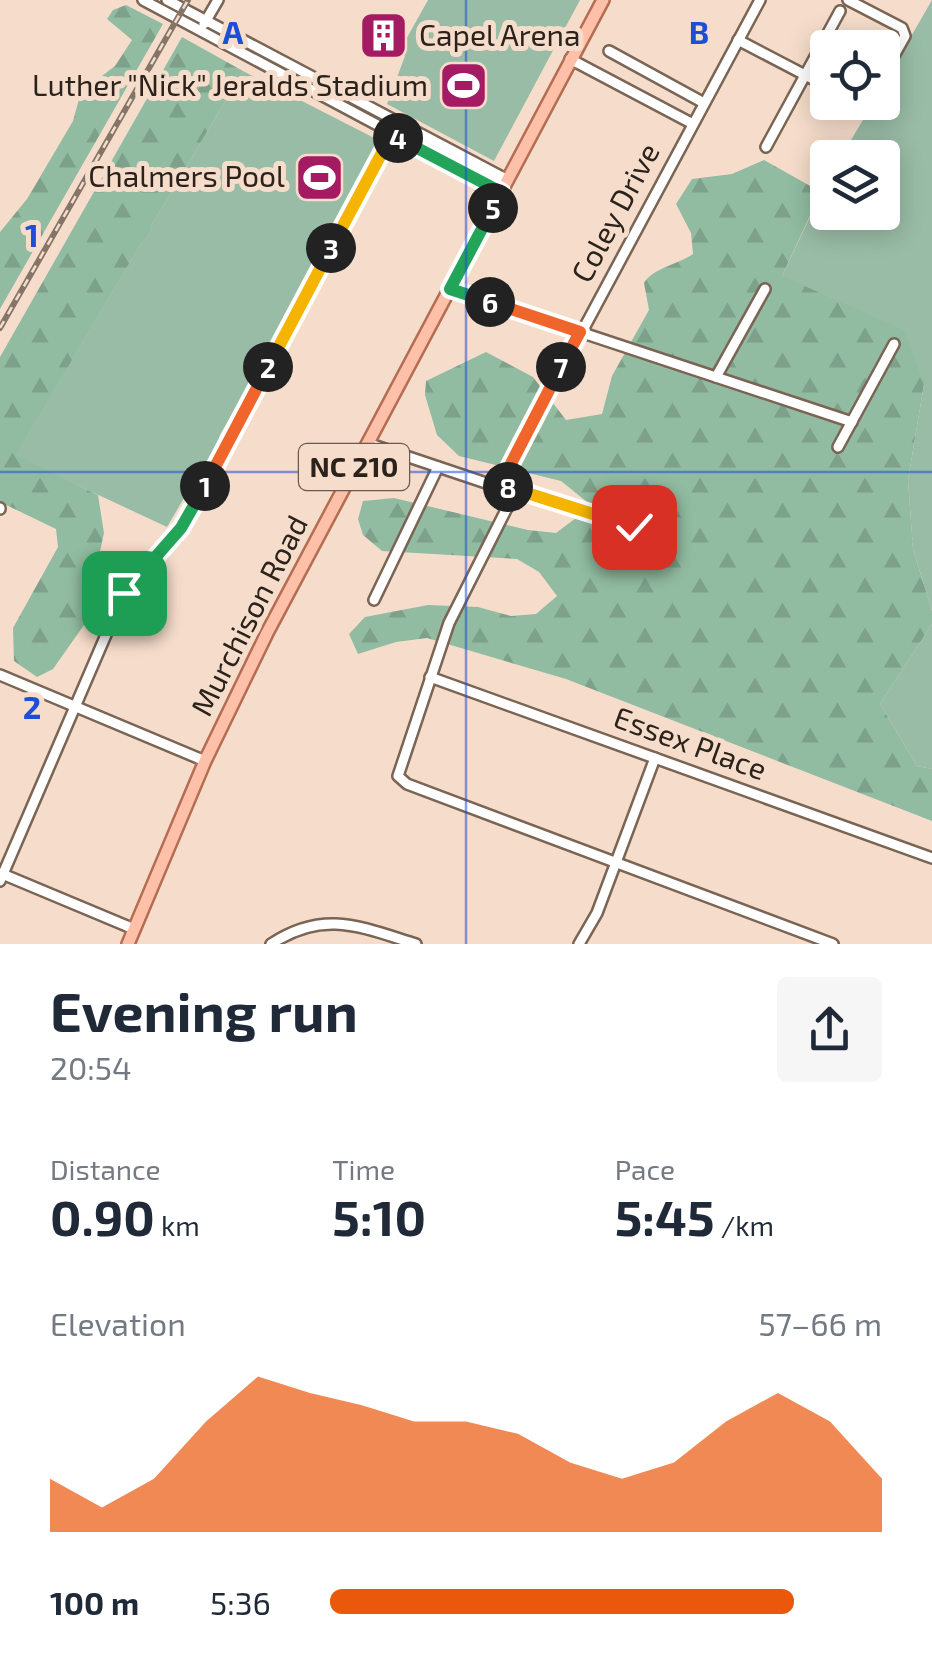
<!DOCTYPE html>
<meta charset="utf-8">
<style>
body{margin:0;font-family:"Exo 2",sans-serif;background:#f6f6f7;color:#1f2937;height:100vh;display:flex;flex-direction:column;font-size:38px;white-space:nowrap}
*{box-sizing:border-box;margin:0}
p{font-size:32px;color:#747a83}
.icon{flex:none;width:55px;height:55px;fill:none;stroke:currentColor;stroke-width:2;stroke-linecap:round;stroke-linejoin:round}
.map{position:relative;height:944px;overflow:hidden}
.sheet{display:flex;flex-direction:column;background:#fff;flex:1}
.sheet>*{flex:none}
.controls{position:absolute;left:810px;top:30px;display:grid;gap:20px}
.controls a{display:grid;place-items:center;width:90px;height:90px;border-radius:10px;background:#fff;box-shadow:0 5px 25px #0003;font-size:50px}
.pin{position:absolute;display:grid;place-items:center;width:85px;height:85px;color:#fff;margin:-42px;border-radius:20px;box-shadow:0 5px 15px #0006}
.km{position:absolute;width:50px;height:50px;margin:-25px;border-radius:50%;background:#222;color:#fff;font-size:28px;line-height:50px;text-align:center}
.round{display:grid;place-items:center;flex:none;width:105px;height:105px;border-radius:10px;background:#f6f6f7}
.headline{display:flex;align-items:center;justify-content:space-between;height:170px;padding:0 50px}
h1{font-size:55px;font-weight:700;line-height:75px}
.stats{display:grid;grid-template-columns:repeat(3,1fr);gap:15px;height:170px;padding:10px 50px}
.stats div{display:grid;align-content:center}
.stats b{font-size:50px;font-weight:700}
.stats small{font-size:28px;font-weight:400}
.stats p{font-size:28px}
.chart{height:280px;padding:20px 50px}
.chart p{display:flex;justify-content:space-between}
.chart svg{width:100%;height:180px;margin-top:10px;fill:#ea580c;opacity:.7}
ul{padding:0 50px;list-style:none;font-size:32px}
li{display:grid;grid-template-columns:160px 120px 1fr;align-items:center;height:75px}
li i{height:25px;border-radius:12px;background:#ea580c}
.map>svg:first-child{display:block}
.green{fill:#99bca6}
.forest{fill:url(#forest-firs)}
.lines{fill:none;stroke-linecap:round;stroke-linejoin:round}
.minor-casing{stroke:#7a6454;stroke-width:14}
.major-casing{stroke:#b46d52;stroke-width:16}
.minor{stroke:#fff;stroke-width:9}
.major{stroke:#fec0a9;stroke-width:11}
.rail-casing{stroke:#857569;stroke-width:6}
.rail{stroke:#f6ddcb;stroke-width:2.5;stroke-dasharray:8;stroke-linecap:butt}
.split-1-casing{stroke:#fff;stroke-width:20}
.split-2-casing{stroke:#fff;stroke-width:20}
.split-3-casing{stroke:#fff;stroke-width:20}
.split-4-casing{stroke:#fff;stroke-width:20}
.split-5-casing{stroke:#fff;stroke-width:20}
.split-6-casing{stroke:#fff;stroke-width:20}
.split-7-casing{stroke:#fff;stroke-width:20}
.split-8-casing{stroke:#fff;stroke-width:20}
.split-9-casing{stroke:#fff;stroke-width:20}
.split-1{stroke:#22a559;stroke-width:12}
.split-2{stroke:#f0652b;stroke-width:12}
.split-3{stroke:#f5b400;stroke-width:12}
.split-4{stroke:#f5b400;stroke-width:12}
.split-5{stroke:#22a559;stroke-width:12}
.split-6{stroke:#22a559;stroke-width:12}
.split-7{stroke:#f0652b;stroke-width:12}
.split-8{stroke:#f0652b;stroke-width:12}
.split-9{stroke:#f5b400;stroke-width:12}
.grid{fill:none;stroke:#1d4ed8;stroke-width:2.5;stroke-opacity:0.55}
.labels{text-anchor:middle;stroke-width:10;stroke-linejoin:round;paint-order:stroke}
.shield{fill:#f6ddcb;stroke:#685a50;stroke-width:2.5}
.shield-label{font-size:28px;font-weight:bold;fill:#2b221b}
.poi-label{font-size:30px;fill:#2b221b;stroke:#f6ddcb;text-anchor:end}
.street-label{font-size:30px;fill:#2b221b;stroke:#f6ddcb}
.grid-label{font-size:32px;text-anchor:middle;font-weight:bold;fill:#1d4ed8;stroke:#f6ddcb;stroke-width:10;stroke-linejoin:round;paint-order:stroke}
</style>
<div class="map">
<svg width="932" height="944" viewBox="0 0 932 944">
<defs>
<pattern id="forest-firs" width="22" height="20" patternUnits="userSpaceOnUse" patternTransform="scale(2.5)"><rect width="22" height="20" fill="#91bca1"/><path d="M5 1l3.5 6h-7zM16 11l3.5 6h-7z" fill="#7da18a"/></pattern>
</defs>
<rect width="100%" height="100%" fill="#f6ddcb"/>
<!-- green -->
<g class="green">
<path d="M428 0H580L494 161 387 104 405 56 399 52Z"/>
<path d="M932 0V611L913 549 908 480 924 384 782 276 827 181 828 212H882V158L841 157 873 103 882 102 883 85Z"/>
<path d="M243 71 386 144 220 435 203 490 184 498 167 527 15 456Z"/>
<path d="M932 624V769L917 766 880 704Z"/>
</g>
<!-- forest -->
<g class="forest">
<path d="M126 5 163 24 0 309V232L27 199 73 121 81 92 115 66 132 40 107 19 113 10Z"/>
<path d="M182 37 243 71 16 455 98 495 104 533 84 625 53 669 37 677 14 661 13 628 58 547 56 529 0 502V357Z"/>
<path d="M764 160 821 192 782 276 904 330 924 384 908 480 913 549 932 611V624L880 704 917 766 932 769V821L566 679 427 638 396 642 358 654 349 634 365 617 428 605 478 607 511 616 536 614 557 596 539 572 517 559 382 551 363 535 358 519 363 501 394 498 528 530 556 533 592 506 561 481 459 456 437 435 425 395 426 381 486 352 533 377 566 420 602 414 612 376 649 310 644 283C653 268 677 265 693 254L691 233 676 204 692 179 732 174Z"/>
</g>
<g class="lines">
<defs>
<g id="minor">
<path d="M143 0 501 191"/>
<path d="M167 0 508 180"/>
<path d="M760 0 503 479 512 498 449 623 398 776 407 784 833 944"/>
<path d="M848 0 902 28 905 36 882 77"/>
<path d="M204 24 218 0"/>
<path d="M738 40 828 87"/>
<path d="M609 51 704 103"/>
<path d="M570 59 693 124"/>
<path d="M855 102 859 105 867 102"/>
<path d="M766 147 840 11"/>
<path d="M450 289 852 422"/>
<path d="M716 377 765 289"/>
<path d="M367 443 489 484 633 527"/>
<path d="M838 447 894 344"/>
<path d="M0 509V508"/>
<path d="M374 600 438 467"/>
<path d="M0 675 205 761"/>
<path d="M430 677 932 858"/>
<path d="M0 873 134 929"/>
<path d="M0 881 124 593 166 548 191 513 399 122"/>
<path d="M271 944C324 909 361 927 416 944"/>
<path d="M579 944 597 913 655 758"/>
</g>
<path id="major" d="M128 944 205 761 267 633 603 0"/>
</defs>
<!-- minor casing -->
<use href="#minor" class="minor-casing"/>
<!-- major casing -->
<use href="#major" class="major-casing"/>
<!-- minor -->
<use href="#minor" class="minor"/>
<!-- major -->
<use href="#major" class="major"/>
<defs>
<path id="rail" d="M0 328 188 0"/>
</defs>
<!-- rail casing -->
<use href="#rail" class="rail-casing"/>
<!-- rail -->
<use href="#rail" class="rail"/>
</g>
<g class="lines">
<defs>
<path id="split-1" d="M124 593 181 528 205 486"/>
<path id="split-2" d="M205 486 268 367"/>
<path id="split-3" d="M268 367 331 248"/>
<path id="split-4" d="M331 248 392 134 398 138"/>
<path id="split-5" d="M398 138 501 192 493 208"/>
<path id="split-6" d="M490 302 450 289 493 208"/>
<path id="split-7" d="M490 302 580 332 561 367"/>
<path id="split-8" d="M508 487 503 479 561 367"/>
<path id="split-9" d="M508 487 634 527"/>
</defs>
<!-- split-1 casing -->
<use href="#split-1" class="split-1-casing"/>
<!-- split-2 casing -->
<use href="#split-2" class="split-2-casing"/>
<!-- split-3 casing -->
<use href="#split-3" class="split-3-casing"/>
<!-- split-4 casing -->
<use href="#split-4" class="split-4-casing"/>
<!-- split-5 casing -->
<use href="#split-5" class="split-5-casing"/>
<!-- split-6 casing -->
<use href="#split-6" class="split-6-casing"/>
<!-- split-7 casing -->
<use href="#split-7" class="split-7-casing"/>
<!-- split-8 casing -->
<use href="#split-8" class="split-8-casing"/>
<!-- split-9 casing -->
<use href="#split-9" class="split-9-casing"/>
<!-- split-1 -->
<use href="#split-1" class="split-1"/>
<!-- split-2 -->
<use href="#split-2" class="split-2"/>
<!-- split-3 -->
<use href="#split-3" class="split-3"/>
<!-- split-4 -->
<use href="#split-4" class="split-4"/>
<!-- split-5 -->
<use href="#split-5" class="split-5"/>
<!-- split-6 -->
<use href="#split-6" class="split-6"/>
<!-- split-7 -->
<use href="#split-7" class="split-7"/>
<!-- split-8 -->
<use href="#split-8" class="split-8"/>
<!-- split-9 -->
<use href="#split-9" class="split-9"/>
</g>
<!-- grid -->
<path class="grid" d="M466 0V944M0 472H932"/>
<!-- icons -->
<defs>
<symbol id="building-square" viewBox="-11 -11 22 22"><rect x="-9" y="-9" width="18" height="18" rx="4" fill="#a41b64" stroke="#f6ddcb"/><path d="M-4-6H4V6H1V3H-1V6H-4ZM-2.5-4.3h1.7v1.8h-1.7ZM.8-4.3h1.7v1.8H.8ZM-2.5-1h1.7V.8h-1.7ZM.8-1h1.7V.8H.8Z" fill="#fff"/></symbol>
<symbol id="stadium-square" viewBox="-11 -11 22 22"><rect x="-9" y="-9" width="18" height="18" rx="4" fill="#a41b64" stroke="#f6ddcb"/><path d="M0-5a6.5 5 0 1 0 0 10a6.5 5 0 1 0 0-10ZM-3.5-1.8h7v3.6h-7Z" fill="#fff"/></symbol>
</defs>
<g fill-rule="evenodd">
<use href="#building-square" x="356" y="8" width="55" height="55"/>
<use href="#stadium-square" x="436" y="58" width="55" height="55"/>
<use href="#stadium-square" x="292" y="150" width="55" height="55"/>
</g>
<g class="labels">
<!-- shield labels -->
<rect class="shield" x="299" y="444" width="110" height="46" rx="8"/>
<g class="shield-label">
<text x="354" y="477">NC 210</text>
</g>
<!-- poi labels -->
<g class="poi-label">
<text x="419" y="46" text-anchor="start">Capel Arena</text>
<text x="428" y="96">Luther "Nick" Jeralds Stadium</text>
<text x="285" y="187">Chalmers Pool</text>
</g>
<!-- street labels -->
<g class="street-label">
<text transform="translate(616 213) rotate(-62)" y="10">Coley Drive</text>
<text transform="translate(250 616) rotate(-63)" y="10">Murchison Road</text>
<text transform="translate(690 744) rotate(20)" y="10">Essex Place</text>
</g>
</g>
<g class="grid-label">
<text x="233" y="44">A</text>
<text x="699" y="44">B</text>
<text x="32" y="247">1</text>
<text x="32" y="719">2</text>
</g>
</svg>
<div class="controls">
<a><svg class="icon" aria-label="locate" viewBox="0 0 24 24"><circle cx="12" cy="12" r="6"/><path d="M12 2v4M12 18v4M2 12h4M18 12h4"/></svg></a>
<a><svg class="icon" aria-label="layers" viewBox="0 0 24 24"><path d="M12 4l9 5-9 5-9-5zM3 14l9 5 9-5"/></svg></a>
</div>
<div class="pin" style="left:124px;top:593px;background:#1e9e55"><svg class="icon" aria-label="arrive" viewBox="0 0 24 24"><path d="M6 21V4h12l-3 4 3 4H6"/></svg></div>
<div class="pin" style="left:634px;top:527px;background:#d93025"><svg class="icon" aria-label="check" viewBox="0 0 24 24"><path d="M5 12l5 5 9-10"/></svg></div>
<b class="km" style="left:205px;top:486px">1</b>
<b class="km" style="left:268px;top:367px">2</b>
<b class="km" style="left:331px;top:248px">3</b>
<b class="km" style="left:398px;top:138px">4</b>
<b class="km" style="left:493px;top:208px">5</b>
<b class="km" style="left:490px;top:302px">6</b>
<b class="km" style="left:561px;top:367px">7</b>
<b class="km" style="left:508px;top:487px">8</b>
</div>
<section class="sheet">
<div class="headline"><div><h1>Evening run</h1><p>20:54</p></div><a class="round"><svg class="icon" aria-label="share" viewBox="0 0 24 24"><path d="M12 15V3M7 8l5-5 5 5M5 13v7h14v-7"/></svg></a></div>
<div class="stats">
<div><p>Distance</p><b>0.90<small> km</small></b></div>
<div><p>Time</p><b>5:10</b></div>
<div><p>Pace</p><b>5:45<small> /km</small></b></div>
</div>
<div class="chart"><p><span>Elevation</span>57–66 m</p>
<svg viewBox="0 0 160 44" preserveAspectRatio="none"><path d="M0 44V31L10 38L20 31L30 17L40 6L50 10L60 13L70 17L80 17L90 20L100 27L110 31L120 27L130 17L140 10L150 17L160 31V44z"/></svg>
</div>
<ul>
<li><b>100 m</b>5:36<i style="width:84%"></i></li>
</ul>
</section>
